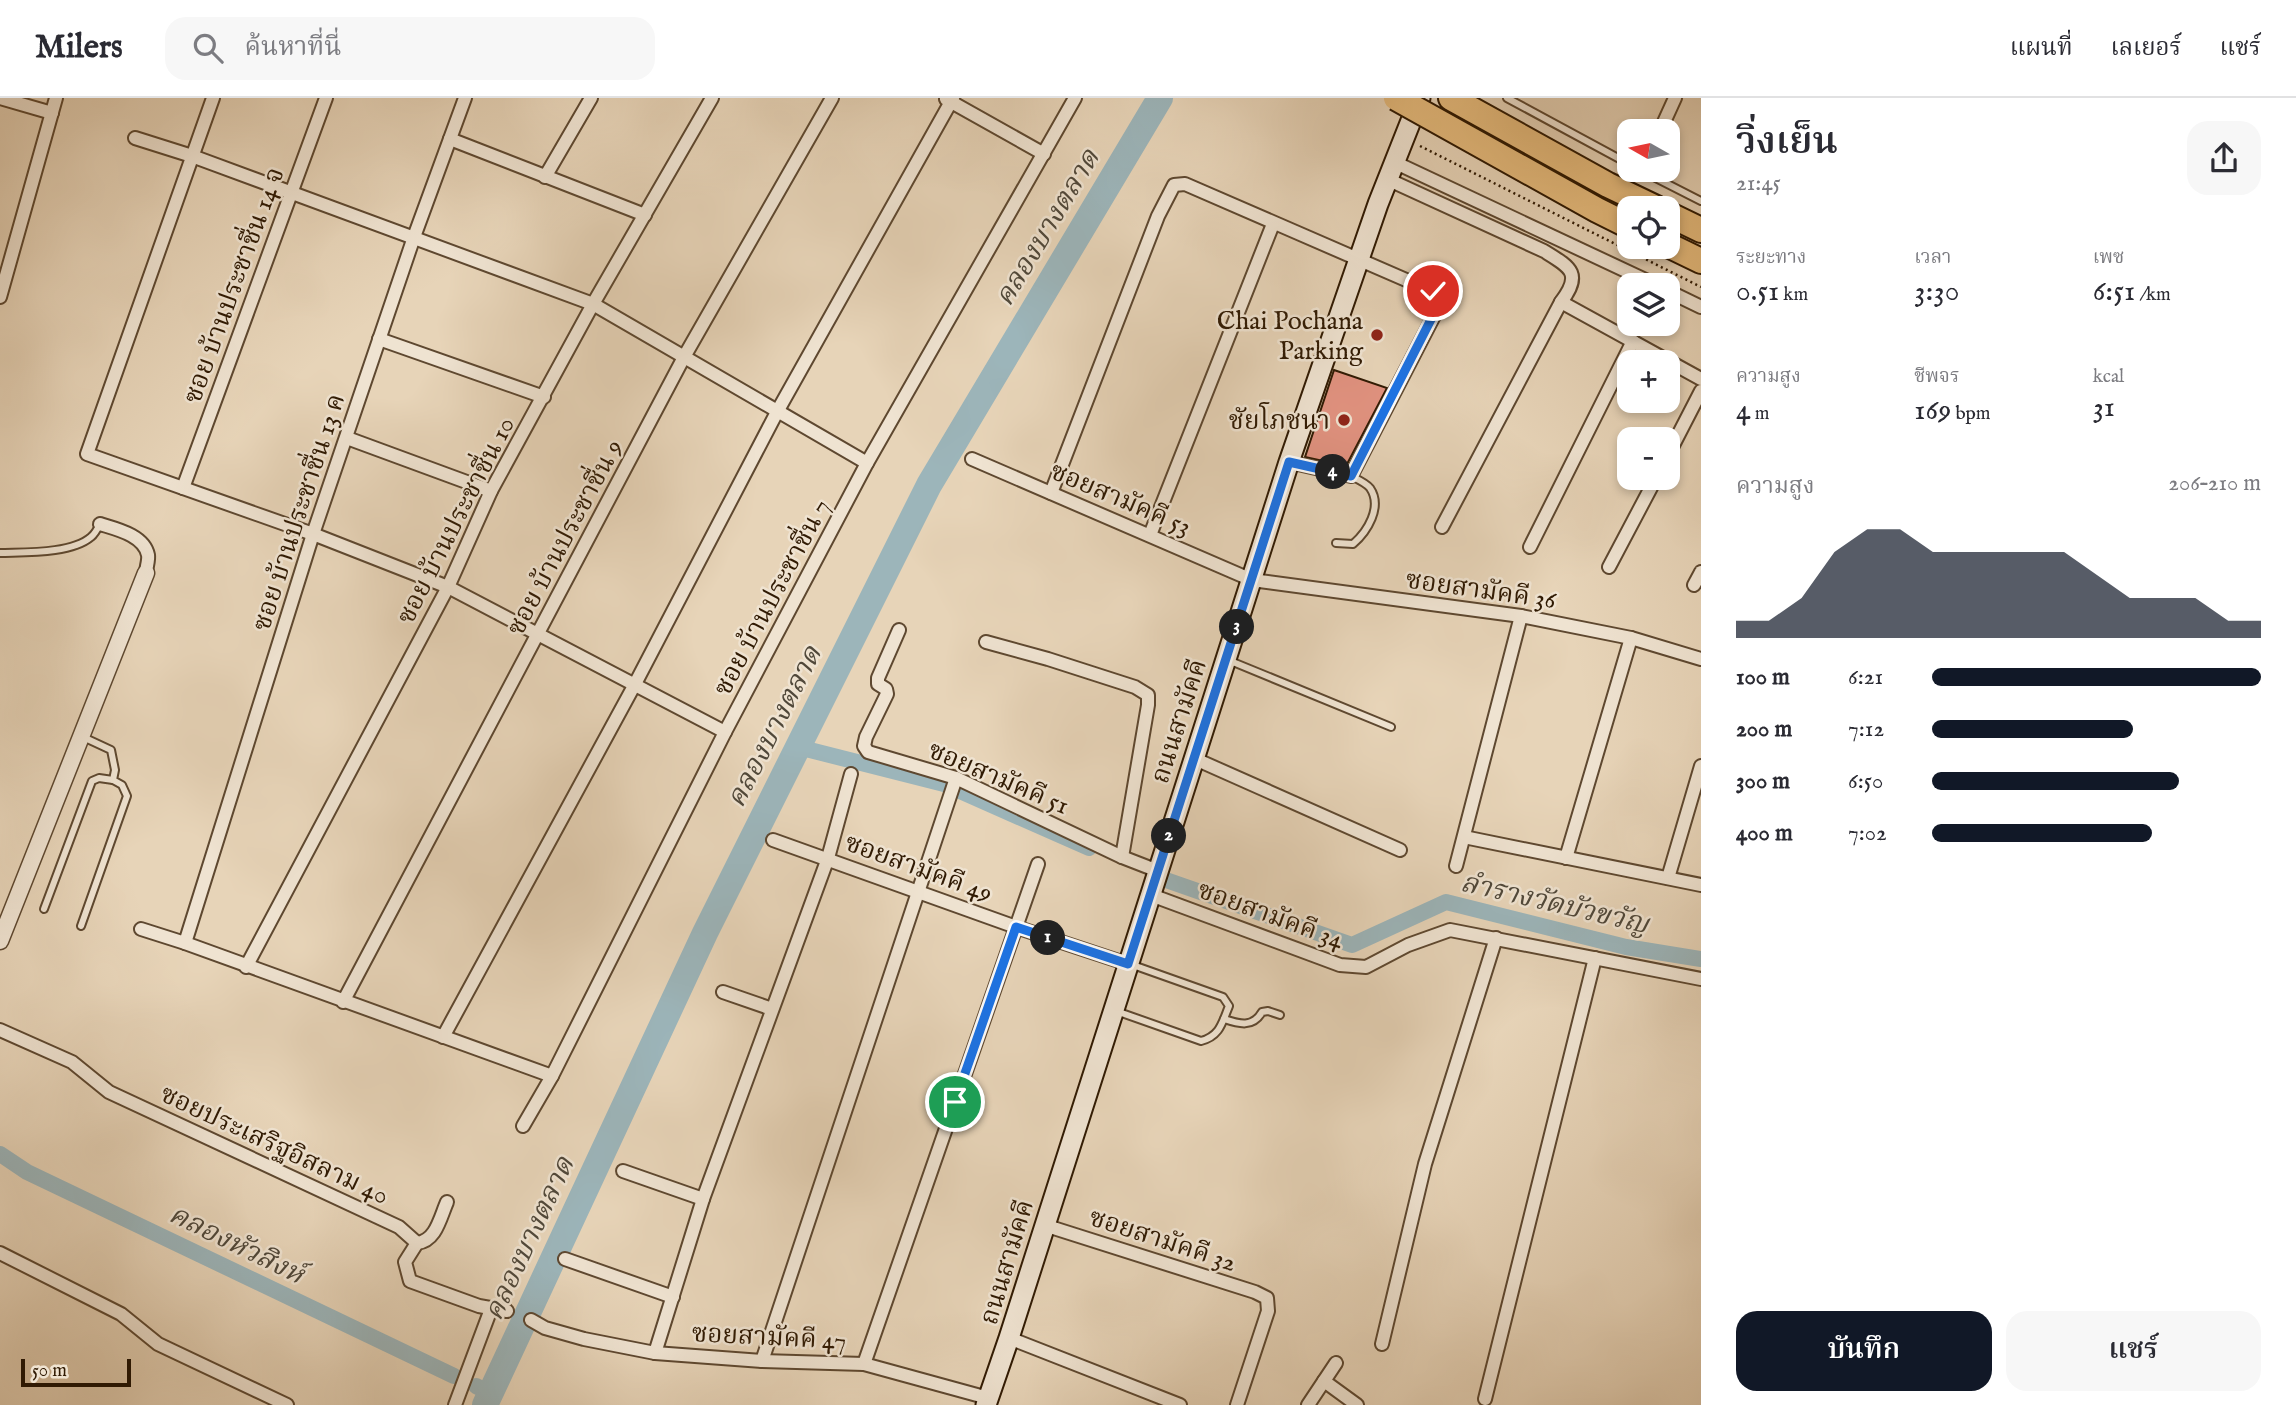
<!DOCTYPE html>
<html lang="th">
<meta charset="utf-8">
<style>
body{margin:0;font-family:"IM FELL English","Noto Serif Thai",serif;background:#f7f7f7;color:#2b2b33;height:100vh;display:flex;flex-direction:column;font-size:26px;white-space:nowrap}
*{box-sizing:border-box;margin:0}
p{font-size:23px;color:#7c7c81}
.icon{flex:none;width:38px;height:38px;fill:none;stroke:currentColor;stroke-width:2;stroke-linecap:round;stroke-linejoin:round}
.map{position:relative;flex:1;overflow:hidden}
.panel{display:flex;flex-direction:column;background:#fff;width:595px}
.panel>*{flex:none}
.needle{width:46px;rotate:279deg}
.controls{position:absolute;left:1617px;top:21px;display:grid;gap:14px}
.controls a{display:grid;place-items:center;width:63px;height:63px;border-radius:14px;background:#fff;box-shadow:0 4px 10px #0003;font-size:35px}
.scale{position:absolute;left:21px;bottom:18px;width:110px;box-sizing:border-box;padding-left:7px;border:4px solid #301a03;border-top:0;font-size:19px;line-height:24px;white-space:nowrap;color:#301a03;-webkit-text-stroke:5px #efe3d1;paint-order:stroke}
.pin{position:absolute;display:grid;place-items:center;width:60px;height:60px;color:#fff;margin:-30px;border:4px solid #fff;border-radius:50%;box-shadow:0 2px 7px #0007}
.km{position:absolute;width:35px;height:35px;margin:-18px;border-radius:50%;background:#222;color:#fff;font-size:19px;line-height:35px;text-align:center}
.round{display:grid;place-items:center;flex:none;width:74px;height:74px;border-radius:21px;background:#f7f7f7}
.headline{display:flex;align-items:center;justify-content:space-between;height:119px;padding:0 35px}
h1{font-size:38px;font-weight:600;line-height:52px}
.metrics{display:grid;grid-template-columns:repeat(3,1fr);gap:10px;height:119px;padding:7px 35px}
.metrics div{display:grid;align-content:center}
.metrics b{font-size:30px;font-weight:600}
.metrics small{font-size:19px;font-weight:400}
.metrics p{font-size:19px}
.chart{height:196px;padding:14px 35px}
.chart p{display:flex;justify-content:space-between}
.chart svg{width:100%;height:126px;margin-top:7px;fill:#111827;opacity:.7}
.action{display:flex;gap:14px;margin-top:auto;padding:14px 35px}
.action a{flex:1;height:80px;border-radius:21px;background:#111827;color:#fff;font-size:28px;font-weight:600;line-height:80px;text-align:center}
.action a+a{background:#f7f7f7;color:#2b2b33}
ul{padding:0 35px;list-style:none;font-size:23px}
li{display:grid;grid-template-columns:112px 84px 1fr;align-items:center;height:52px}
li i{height:18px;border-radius:9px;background:#111827}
header{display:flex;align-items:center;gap:42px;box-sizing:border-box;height:98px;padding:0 35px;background:#fff;border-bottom:2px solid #e1e1e2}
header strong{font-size:33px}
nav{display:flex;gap:38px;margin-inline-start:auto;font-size:24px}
.search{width:490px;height:63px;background:#f7f7f7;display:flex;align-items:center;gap:18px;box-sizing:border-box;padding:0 24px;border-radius:21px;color:#7c7c81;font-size:26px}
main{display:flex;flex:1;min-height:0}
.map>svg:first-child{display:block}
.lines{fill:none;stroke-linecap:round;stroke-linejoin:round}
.canal{stroke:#9cb5ba;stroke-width:16}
.river{stroke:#9cb5ba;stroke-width:26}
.building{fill:#e19280;stroke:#301a03;stroke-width:2}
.service-casing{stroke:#5e4830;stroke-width:10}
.minor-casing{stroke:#5e4830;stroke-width:16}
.tertiary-casing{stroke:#5e4830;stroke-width:19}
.secondary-casing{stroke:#301a03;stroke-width:23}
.motorway-casing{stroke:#301a03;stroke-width:28}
.path{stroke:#301a03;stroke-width:2.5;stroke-dasharray:2 3.5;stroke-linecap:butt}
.service{stroke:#efe3d1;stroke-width:6}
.minor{stroke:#efe3d1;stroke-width:12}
.tertiary{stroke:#efe3d1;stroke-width:16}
.secondary{stroke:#efe3d1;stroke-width:19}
.motorway{stroke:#e4ba7c;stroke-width:24}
.motorway-bridge-casing{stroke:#301a03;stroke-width:28;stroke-linecap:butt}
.motorway-bridge{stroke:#e4ba7c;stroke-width:24}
.route-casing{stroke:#fff;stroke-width:14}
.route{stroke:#1a73e8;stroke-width:9}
.poi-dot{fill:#8f2418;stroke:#efe3d1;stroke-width:2.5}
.labels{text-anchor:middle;stroke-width:5;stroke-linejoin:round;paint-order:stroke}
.street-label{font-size:26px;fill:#301a03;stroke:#efe3d1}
.poi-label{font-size:26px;fill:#301a03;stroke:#efe3d1;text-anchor:end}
.water-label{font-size:28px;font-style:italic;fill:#50483a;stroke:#efe3d1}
</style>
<header>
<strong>Milers</strong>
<div class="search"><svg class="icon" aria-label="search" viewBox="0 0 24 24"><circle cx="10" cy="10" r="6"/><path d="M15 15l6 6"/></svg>ค้นหาที่นี่</div>
<nav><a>แผนที่</a><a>เลเยอร์</a><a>แชร์</a></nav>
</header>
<main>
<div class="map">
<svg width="1701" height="1307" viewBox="0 0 1701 1307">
<rect width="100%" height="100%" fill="#e7d4b8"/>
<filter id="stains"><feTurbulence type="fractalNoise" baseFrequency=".00286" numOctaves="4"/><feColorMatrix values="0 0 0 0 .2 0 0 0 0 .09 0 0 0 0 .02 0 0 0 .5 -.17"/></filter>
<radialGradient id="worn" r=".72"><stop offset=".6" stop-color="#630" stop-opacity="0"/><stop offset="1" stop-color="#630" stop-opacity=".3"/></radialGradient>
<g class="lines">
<!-- canal -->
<g class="canal">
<path d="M798 649 944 686 1089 750"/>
<path d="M1166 782 1352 847 1446 804 1626 849 1701 861"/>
<path d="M0 1056 27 1074 454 1278"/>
<path d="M476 1288 490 1295"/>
</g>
<!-- river -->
<path class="river" d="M485 1307 705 835 929 387 1160 0"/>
</g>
<!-- building -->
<path class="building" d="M1334 272 1387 290 1346 368 1305 359Z"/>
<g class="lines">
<defs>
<g id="service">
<path d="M1507 0 1629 66"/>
<path d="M1642 73 1701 103"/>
<path d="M1336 445 1353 446C1367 434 1383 409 1370 390 1366 385 1357 381 1351 378"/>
<path d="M0 455C25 454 71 456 91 439 95 436 98 430 100 426"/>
<path d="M1228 562 1391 629"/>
<path d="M44 811 92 683 99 680 113 682"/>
<path d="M81 828 127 698 122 687 113 682 115 672 111 652 83 639"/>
<path d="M1116 913 1201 943C1220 938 1222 925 1229 908L1223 899 1130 866"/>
<path d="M1224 921C1239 926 1253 930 1262 914L1268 913 1280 917"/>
</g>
<g id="minor">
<path d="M0 0 52 15"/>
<path d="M213 0 87 356 313 436 448 489 725 634"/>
<path d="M946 1 1044 56"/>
<path d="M1660 33 1675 0"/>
<path d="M135 40 192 58 593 206 867 365"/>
<path d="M450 41 645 117"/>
<path d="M1394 64 1656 187"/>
<path d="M1643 73 1644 72"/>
<path d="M545 79 591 0"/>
<path d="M1387 81 1544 153C1570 169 1583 175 1561 204L1442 429"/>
<path d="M1668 193 1701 209"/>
<path d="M0 199 56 0"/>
<path d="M1561 204 1701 281"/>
<path d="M379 241 544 299"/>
<path d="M347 340 491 393"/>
<path d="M1668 357 1701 293"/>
<path d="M972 361 1252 482 1521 518 1631 540 1701 561"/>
<path d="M1289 364 1351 378 1451 185"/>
<path d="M183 390 326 0"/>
<path d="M1051 395 1158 118 1174 87 1185 86 1443 198"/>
<path d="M100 426C116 431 144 437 148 457 149 462 146 470 146 475"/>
<path d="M1150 437 1273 126"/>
<path d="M1530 449 1633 243"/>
<path d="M1609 469 1656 380"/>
<path d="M1694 487 1701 474"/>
<path d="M899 532 878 580V586L886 591 887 596 866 639 864 648 868 654 956 680 1122 759 1158 773"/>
<path d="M986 544 1048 561 1135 589 1148 597V607L1122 759"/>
<path d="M1193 660 1400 752"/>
<path d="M1464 739 1701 787"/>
<path d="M773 742 1016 829 1128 866"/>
<path d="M1566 760 1631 540"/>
<path d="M1456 768 1521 518"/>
<path d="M1668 780 1701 668"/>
<path d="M1151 797 1340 867 1366 869 1408 847 1450 832 1701 881"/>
<path d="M141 831 185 845 552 978"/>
<path d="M185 845 313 436 414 139 465 0"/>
<path d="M246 869 448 489 491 393 593 206 712 0"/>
<path d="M723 894 772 911"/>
<path d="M343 904 684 259 832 0"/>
<path d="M0 932 72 964 109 994 399 1129 417 1145 405 1164 410 1183 479 1208 507 1213"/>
<path d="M443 939 635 586 777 314 953 0"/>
<path d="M523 1028 552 978 725 634 867 365 1075 0"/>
<path d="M623 1073 703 1101"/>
<path d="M1044 1127 1255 1194 1267 1200 1268 1213 1237 1307"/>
<path d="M417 1145C436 1143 440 1120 447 1104"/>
<path d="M0 1155 121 1216 158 1246 287 1307"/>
<path d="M565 1161 673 1199"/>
<path d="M531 1222 545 1230 584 1241 655 1255 762 1263 864 1266 988 1300"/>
<path d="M1009 1240 1180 1307"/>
<path d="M1382 1246 1425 1066 1496 840"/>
<path d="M655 1255 703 1101 828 760 851 676"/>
<path d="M762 1263 956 680"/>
<path d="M864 1266 1038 766"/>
<path d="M1324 1283 1357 1307"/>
<path d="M1485 1301 1595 860"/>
<path d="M455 1307 491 1211"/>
<path d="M1308 1307 1336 1265"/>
</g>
<path id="tertiary" d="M0 843 146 475"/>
<path id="secondary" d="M986 1307 1009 1240 1289 364 1378 106 1420 0"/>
<g id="motorway">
<path d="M1451 0 1608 87 1656 110"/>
<path d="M1668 116 1701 132"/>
<path d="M1668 147 1701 163"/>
</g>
</defs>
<!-- service casing -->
<use href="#service" class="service-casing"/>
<!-- minor casing -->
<use href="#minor" class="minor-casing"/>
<!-- tertiary casing -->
<use href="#tertiary" class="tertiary-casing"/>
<!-- secondary casing -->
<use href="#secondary" class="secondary-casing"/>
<!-- motorway casing -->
<use href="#motorway" class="motorway-casing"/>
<!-- path -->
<path class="path" d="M1420 48 1701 189"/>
<!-- service -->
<use href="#service" class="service"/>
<!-- minor -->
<use href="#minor" class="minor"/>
<!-- tertiary -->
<use href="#tertiary" class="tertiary"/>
<!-- secondary -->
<use href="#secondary" class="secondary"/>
<!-- motorway -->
<use href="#motorway" class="motorway"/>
<defs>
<path id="motorway-bridge" d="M1396 0 1597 112 1629 128"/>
</defs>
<!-- motorway-bridge casing -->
<use href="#motorway-bridge" class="motorway-bridge-casing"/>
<!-- motorway-bridge -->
<use href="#motorway-bridge" class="motorway-bridge"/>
</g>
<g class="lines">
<defs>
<path id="route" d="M955 1004 1016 829 1128 866 1289 364 1351 378 1443 198 1433 193"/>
</defs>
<!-- route casing -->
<use href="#route" class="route-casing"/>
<!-- route -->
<use href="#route" class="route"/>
</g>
<!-- markers -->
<g class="poi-dot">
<circle cx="1377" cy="237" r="7"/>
<circle cx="1344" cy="322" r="7"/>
</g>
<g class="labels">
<!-- street labels -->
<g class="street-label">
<text transform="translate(233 187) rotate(-70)" y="9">ซอย บ้านประชาชื่น 14 จ</text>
<text transform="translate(1121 400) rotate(23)" y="9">ซอยสามัคคี 53</text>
<text transform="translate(298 414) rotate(-72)" y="9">ซอย บ้านประชาชื่น 13 ค</text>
<text transform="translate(455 422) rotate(-63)" y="9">ซอย บ้านประชาชื่น 10</text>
<text transform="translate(564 439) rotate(-62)" y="9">ซอย บ้านประชาชื่น 9</text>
<text transform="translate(1481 491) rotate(8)" y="9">ซอยสามัคคี 36</text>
<text transform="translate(771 499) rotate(-62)" y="9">ซอย บ้านประชาชื่น 7</text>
<text transform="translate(1178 623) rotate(-72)" y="9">ถนนสามัคคี</text>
<text transform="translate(999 679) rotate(23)" y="9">ซอยสามัคคี 51</text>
<text transform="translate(919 769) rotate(20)" y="9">ซอยสามัคคี 49</text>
<text transform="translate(1271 816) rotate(20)" y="9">ซอยสามัคคี 34</text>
<text transform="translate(275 1046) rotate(25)" y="9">ซอยประเสริฐอิสลาม 40</text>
<text transform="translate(1163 1141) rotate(18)" y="9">ซอยสามัคคี 32</text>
<text transform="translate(1006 1164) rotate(-73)" y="9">ถนนสามัคคี</text>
<text transform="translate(769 1238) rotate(3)" y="9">ซอยสามัคคี 47</text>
</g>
<!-- poi labels -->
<g class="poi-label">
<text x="1363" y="231">Chai Pochana<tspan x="1363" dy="30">Parking</tspan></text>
<text x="1330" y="331">ชัยโภชนา</text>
</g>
<!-- water labels -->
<g class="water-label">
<text transform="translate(1046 129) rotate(-59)" y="10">คลองบางตลาด</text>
<text transform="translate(773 628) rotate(-63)" y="10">คลองบางตลาด</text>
<text transform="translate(1555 804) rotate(13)" y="10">ลำรางวัดบัวขวัญ</text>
<text transform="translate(528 1140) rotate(-65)" y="10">คลองบางตลาด</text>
<text transform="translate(237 1145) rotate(26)" y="10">คลองหัวสิงห์</text>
</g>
</g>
<rect width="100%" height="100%" filter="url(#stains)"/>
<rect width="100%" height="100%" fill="url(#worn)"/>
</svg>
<div class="controls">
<a><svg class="needle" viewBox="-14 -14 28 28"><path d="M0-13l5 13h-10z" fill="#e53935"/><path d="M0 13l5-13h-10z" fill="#7c7c81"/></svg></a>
<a><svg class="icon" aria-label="locate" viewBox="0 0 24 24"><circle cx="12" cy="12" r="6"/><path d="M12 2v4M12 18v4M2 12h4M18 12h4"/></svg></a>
<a><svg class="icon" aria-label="layers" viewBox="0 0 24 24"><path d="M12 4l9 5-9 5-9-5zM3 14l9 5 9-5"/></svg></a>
<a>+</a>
<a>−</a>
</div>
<div class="scale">50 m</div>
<div class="pin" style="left:955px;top:1004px;background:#1e9e55"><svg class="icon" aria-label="arrive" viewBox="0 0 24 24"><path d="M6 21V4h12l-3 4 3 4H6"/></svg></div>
<div class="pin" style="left:1433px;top:193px;background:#d93025"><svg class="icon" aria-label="check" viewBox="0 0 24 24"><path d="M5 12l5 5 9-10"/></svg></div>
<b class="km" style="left:1048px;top:840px">1</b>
<b class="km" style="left:1169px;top:738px">2</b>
<b class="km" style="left:1237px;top:529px">3</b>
<b class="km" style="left:1333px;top:374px">4</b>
</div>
<section class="panel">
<div class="headline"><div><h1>วิ่งเย็น</h1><p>21:45</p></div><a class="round"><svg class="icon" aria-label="share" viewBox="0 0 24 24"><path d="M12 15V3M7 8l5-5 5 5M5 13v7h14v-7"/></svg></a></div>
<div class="metrics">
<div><p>ระยะทาง</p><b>0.51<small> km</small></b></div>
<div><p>เวลา</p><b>3:30</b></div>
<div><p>เพซ</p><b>6:51<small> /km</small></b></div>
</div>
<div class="metrics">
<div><p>ความสูง</p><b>4<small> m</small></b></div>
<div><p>ชีพจร</p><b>169<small> bpm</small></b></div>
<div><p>kcal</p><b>31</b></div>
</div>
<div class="chart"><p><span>ความสูง</span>206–210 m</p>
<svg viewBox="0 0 160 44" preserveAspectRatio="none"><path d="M0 44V38L10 38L20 30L30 14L40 6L50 6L60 14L70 14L80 14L90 14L100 14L110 22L120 30L130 30L140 30L150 38L160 38V44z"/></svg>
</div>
<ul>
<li><b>100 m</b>6:21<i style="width:100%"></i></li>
<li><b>200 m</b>7:12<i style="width:61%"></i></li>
<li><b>300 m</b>6:50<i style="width:75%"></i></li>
<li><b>400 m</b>7:02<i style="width:67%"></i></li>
</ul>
<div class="action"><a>บันทึก</a><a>แชร์</a></div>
</section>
</main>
